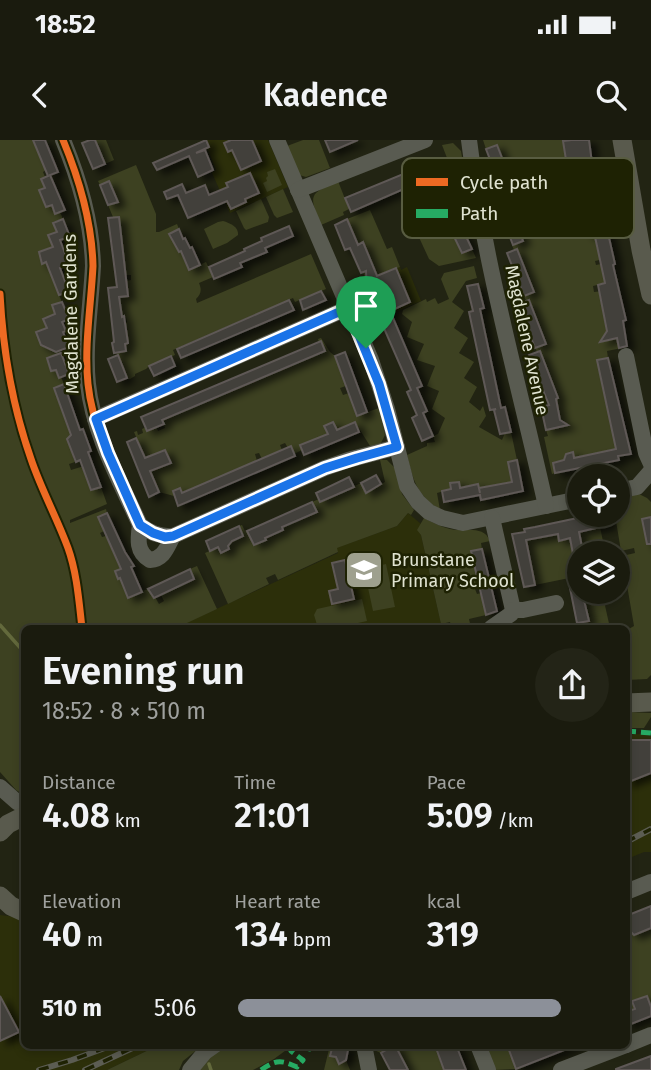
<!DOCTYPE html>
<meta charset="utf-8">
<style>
body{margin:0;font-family:"Fira Sans",sans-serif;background:#232417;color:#f1f3f6;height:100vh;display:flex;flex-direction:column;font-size:26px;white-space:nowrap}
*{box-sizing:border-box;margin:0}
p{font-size:23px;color:#9fa19e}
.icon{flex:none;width:38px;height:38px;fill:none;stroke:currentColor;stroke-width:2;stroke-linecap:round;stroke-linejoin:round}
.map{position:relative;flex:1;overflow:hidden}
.sheet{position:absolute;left:21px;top:485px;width:609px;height:424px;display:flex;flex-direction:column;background:#1a1b0e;border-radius:10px;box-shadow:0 4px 10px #0003,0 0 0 2px #38392e}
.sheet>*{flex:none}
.buttons{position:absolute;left:567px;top:324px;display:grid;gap:14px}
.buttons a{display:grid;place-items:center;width:63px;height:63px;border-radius:50%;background:#1a1b0e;box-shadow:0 4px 10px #0003,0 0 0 2px #38392e;font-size:35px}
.pin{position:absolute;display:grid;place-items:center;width:60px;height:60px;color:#fff;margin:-72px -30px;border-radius:50% 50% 50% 0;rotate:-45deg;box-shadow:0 0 7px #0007}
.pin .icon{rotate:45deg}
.round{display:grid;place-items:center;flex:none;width:74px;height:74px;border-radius:37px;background:#232417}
.head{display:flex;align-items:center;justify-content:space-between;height:119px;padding:0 21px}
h1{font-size:38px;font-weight:600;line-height:52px}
.stats{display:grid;grid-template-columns:repeat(3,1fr);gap:10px;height:119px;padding:7px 21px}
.stats div{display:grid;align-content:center}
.stats b{font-size:35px;font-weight:600}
.stats small{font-size:19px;font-weight:400}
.stats p{font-size:19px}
ul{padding:0 21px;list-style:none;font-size:23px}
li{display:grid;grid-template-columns:112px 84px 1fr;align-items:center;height:52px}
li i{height:18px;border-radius:9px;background:#8c9099}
.status{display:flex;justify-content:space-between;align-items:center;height:49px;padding:0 35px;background:#1a1b0e;direction:ltr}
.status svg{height:19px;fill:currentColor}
header{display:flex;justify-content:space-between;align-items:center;height:91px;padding:0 21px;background:#1a1b0e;font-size:32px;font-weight:600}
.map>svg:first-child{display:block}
.built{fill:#2c2f0a}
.green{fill:#3d4121}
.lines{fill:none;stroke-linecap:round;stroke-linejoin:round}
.stream{stroke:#63693c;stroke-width:3.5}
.building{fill:#423f3a;stroke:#5e5956;stroke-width:2;filter:url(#shadow)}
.minor{stroke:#595b51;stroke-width:16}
.major{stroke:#595a4d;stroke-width:19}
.rail-casing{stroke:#5c5d53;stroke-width:6}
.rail{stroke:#1e2203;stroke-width:3.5;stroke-dasharray:10;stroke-linecap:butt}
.quiet{stroke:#26ab63;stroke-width:5;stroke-dasharray:10 5;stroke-linecap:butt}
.cycleway-casing{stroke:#1e2203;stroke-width:11}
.cycleway{stroke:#ed6a23;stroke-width:7}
.route-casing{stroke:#fff;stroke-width:14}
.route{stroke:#1a73e8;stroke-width:9}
.labels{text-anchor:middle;stroke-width:5;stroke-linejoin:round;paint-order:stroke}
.street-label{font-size:18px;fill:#e0e3d1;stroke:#1e2203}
.poi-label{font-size:18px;fill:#e0e3d1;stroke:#1e2203;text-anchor:start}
.key{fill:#1e2203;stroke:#585c41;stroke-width:2}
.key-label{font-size:19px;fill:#e0e3d1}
</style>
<div class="status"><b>18:52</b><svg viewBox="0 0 49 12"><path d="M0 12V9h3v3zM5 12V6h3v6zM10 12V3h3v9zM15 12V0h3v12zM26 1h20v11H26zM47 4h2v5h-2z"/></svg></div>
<header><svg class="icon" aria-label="back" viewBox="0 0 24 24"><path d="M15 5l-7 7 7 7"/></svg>Kadence<svg class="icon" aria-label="search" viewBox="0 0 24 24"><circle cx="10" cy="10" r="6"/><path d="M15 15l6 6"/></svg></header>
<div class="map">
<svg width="651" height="930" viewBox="0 0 651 930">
<defs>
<filter id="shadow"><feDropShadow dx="7" dy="4" stdDeviation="3.5" flood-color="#0009"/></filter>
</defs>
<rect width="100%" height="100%" fill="#222413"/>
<!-- built -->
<g class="built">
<path d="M204 0H268L288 47 230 73 212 33 216 30Z"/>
<path d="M400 127 401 130 407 127 421 161 368 184 352 147Z"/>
<path d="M408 373 421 384 418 390 421 395 442 488H175L338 413 336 408 397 386Z"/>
<path d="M639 594 651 596V712H644L627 719 626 595Z"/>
<path d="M0 775 24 778V905H159L107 930H0Z"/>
</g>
<!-- green -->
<g class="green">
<path d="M0 0H33L46 30 43 32 45 37 41 39 45 48 39 51 46 67 52 65 55 73 60 72 63 79 53 82 57 92 48 95 52 104 60 102 47 112 62 134 52 138 62 162 52 165 55 174 40 202 43 206 60 210 62 216 53 220 59 237H61L64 244 54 248 71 295 67 299 78 315 73 317 75 322 69 324 71 330 84 326 91 350 101 347 107 364 70 380V383L106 369 107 373 98 377 104 391 100 393 102 397 106 396 120 429 115 432 118 439 124 437 128 457 150 448 159 464 164 461 161 455 194 439 190 429 197 426 217 469 187 483 191 488H24V655L16 650 0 632Z"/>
<path d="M95 0H106L114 20 105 24Z"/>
<path d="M303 0H319L330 28 306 37 299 35 287 6Z"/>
<path d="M483 0H572L567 21 558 22 559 28 592 22 593 23 572 29 574 32H577L580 45 592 48 579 51 580 55 584 54V58L581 59 582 62 603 67 582 72 584 80 590 79 594 87 574 90 575 95H586L608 91 596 94 597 102 596 103 597 108 613 117 595 121 596 125 601 124 604 137 618 139 619 140 593 146 594 152 603 151 620 173 604 177 607 193 625 196 627 207 607 211 608 218 598 220 617 309 574 318 573 312 567 314 566 320 553 323 555 333 552 334 544 297 548 296 546 290 563 286 564 284 563 282 560 281 557 266 551 261 558 258 540 211 537 212 535 208 546 204 524 156 534 152 517 109 514 110 512 105 523 101 505 58 495 61 494 59 504 55 503 53 513 49 486 9Z"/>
<path d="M453 3 461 11 469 59 464 62 442 5Z"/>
<path d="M136 25 156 74V92H159L177 84 179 89 169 94 179 112 181 111 190 129 206 122 213 137 199 143C202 150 201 154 196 159L197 163 311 114 326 149 295 162 293 158 173 210 175 215 149 226 146 229 135 234V236L130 239 127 238 116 212 126 211 125 204 128 203 127 199H124L122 183 127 182 126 177H122L119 157 128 156 126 141 131 140V135H126L119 77H113L108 65 117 61 109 41 100 45 98 41Z"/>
<path d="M275 29 282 45 267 52 263 43 267 41 266 38 268 36 267 32Z"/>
<path d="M338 41 349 69 343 72 344 75 321 85C309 55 308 54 338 41Z"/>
<path d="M283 49 293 72 277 78 274 75 266 57Z"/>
<path d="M261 59 269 77 268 82 246 90 244 88 236 71Z"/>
<path d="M370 70 387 109 392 107 400 127 366 141 363 132 373 128 363 103 358 105 347 79Z"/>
<path d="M437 74 439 78 444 76 446 80H447L462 113 472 109 476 118 439 126 429 119 417 93 421 92 420 89 428 86 425 79Z"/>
<path d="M223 81C230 83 239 87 238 95L227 103 213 109 204 89 218 82Z"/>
<path d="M474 126 477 138 466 141 452 162 464 171 454 188 468 198 459 213 474 222 464 238 477 247 469 262 480 271 483 266 486 276 479 287 502 300 505 293 511 292 517 320 509 322 510 328 519 327 521 340 479 348 478 344 460 348 459 342 450 343 451 349 437 353 440 370C417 355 413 340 407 315L427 306V303L435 302 433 296 438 294 445 278 432 269 439 251 427 246 435 226 417 220 424 204 407 197 412 182 402 174 403 170 426 159 427 162 435 158 438 164 449 159 441 139 444 133Z"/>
<path d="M321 198 330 212 335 216 346 246 340 248 343 255 349 253 355 271 359 275 379 268 385 295 381 303 370 306 355 282 337 290 333 282 324 286 327 294 301 305 302 310 294 314 291 307 288 308 285 303 280 305 282 310 262 319 259 313 255 314 257 321 237 330 241 339 233 343 228 333 174 356 159 352 134 292 137 291 138 295 143 293 142 289 155 283 158 291 165 288 162 280 200 264 196 254 203 251 207 261 261 237 257 228 267 224 324 211 321 201 319 202 318 199Z"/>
<path d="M380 320H387L396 329 402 354 414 370 411 375 408 373 397 386 337 408 338 412 278 440 275 434 266 438 269 444 228 464 205 413 218 407 229 409 227 404 243 396 239 386 242 385 245 391 249 390 254 405 265 400 263 395 277 389 279 392 283 391 282 387 316 371 312 362 319 359 321 362 361 343 366 352 385 342Z"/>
<path d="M639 354 647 358 651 362V377L642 379 646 400 649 399 651 405V535L647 539 627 540V490L634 486 622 416 635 413 634 408 621 411 615 375 618 374V358Z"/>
<path d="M424 378C432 382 441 387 450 389 465 393 483 384 490 401L481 403 482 409 471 412 480 448 475 449 477 454 481 453 486 475 469 479 471 488H452L450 482 441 484 421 395 417 390Z"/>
<path d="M600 387 604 406 594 409V413H579V436L535 445 526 400 558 394 560 401 569 399 581 389 583 392Z"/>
<path d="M386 424 395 467 373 471 364 429Z"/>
<path d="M582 452H602L610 488H569L568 485 588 481Z"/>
<path d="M362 459 367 481 335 488H318L314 475 317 469Z"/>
<path d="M627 572 651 573V577L644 588H627Z"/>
<path d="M651 781V867L646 856 632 861 640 881 634 883 627 872 626 789 631 788 634 795 639 793Z"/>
<path d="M159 905H203L183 921 179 930H107Z"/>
<path d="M227 905H293L274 919 253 930H200C206 919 214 910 227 905Z"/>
<path d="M330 905H333L331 916 336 917 339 922 346 920 350 930H324Z"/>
<path d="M384 905 388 907 393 905H435L438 912 443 915 439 917 441 924 454 930H390L389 928 403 921 395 906 381 913 374 910Z"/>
<path d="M494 905H530L536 921 514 908 509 910 516 929 494 930 486 911 495 908Z"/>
</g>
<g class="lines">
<!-- stream -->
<g class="stream">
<path d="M0 485 24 512"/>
<path d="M209 924 211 930"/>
</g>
</g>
<!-- building -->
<g class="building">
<path d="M33 0H45L58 32 50 35 65 70 55 74 52 65 46 67 39 50 45 48 41 39 48 36Z"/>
<path d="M90 0H95L105 24 93 29 82 3Z"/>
<path d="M206 0 209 7 196 13 205 10 213 30 198 37 189 16 157 30 153 23Z"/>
<path d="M231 0H252L261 21 241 30 232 10 228 12 224 3Z"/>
<path d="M325 0H358L330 12Z"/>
<path d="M572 0H589L592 23 615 124 613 125 626 180 623 181 627 206 619 208 617 198 600 202 607 191 598 145 605 143 594 92 587 94 577 32 574 33 572 25 567 26 563 1Z"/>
<path d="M497 5 514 49 503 53 486 9Z"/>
<path d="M444 24 448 33 414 47 411 41 413 45 351 72 345 58 408 32 410 38Z"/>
<path d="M250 33 259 53 245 59 246 62 231 69 227 61 188 78 178 55 167 59 164 52 182 44 186 53 205 45 209 55 228 47 226 43Z"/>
<path d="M109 41 118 62 108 65 100 45Z"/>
<path d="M506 57 523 101 513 105 496 61Z"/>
<path d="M452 67 472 109 462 113 442 72Z"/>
<path d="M119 77 128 156 119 157 122 177 124 176 128 203 125 204 126 211 114 213 112 203 114 202 108 148 117 147 108 78Z"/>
<path d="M63 79 70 97 60 100 69 124 60 128 69 152 59 155 46 122 42 124 39 112 53 107 48 95 57 92 53 83Z"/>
<path d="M347 79 358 105 363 102 377 136 396 128 410 162 390 171 422 246 417 248 427 271 423 273 433 296 422 301 412 278 417 275 407 252 411 250 376 170 377 166 370 150 367 149 366 131 361 133 350 108 345 110 335 85Z"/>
<path d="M289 86 293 96 265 108 267 112 240 123 242 127 214 139 209 127 245 111 244 109 262 101 261 98Z"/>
<path d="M179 89 183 99 185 98 190 108 192 107 200 125 189 130 181 111 179 112 169 94Z"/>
<path d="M517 109 534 152 524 156 507 113Z"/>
<path d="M478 144 484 168 480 169 501 268 505 267 511 292 500 294 494 270 496 269 490 270 469 172 473 171 467 146Z"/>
<path d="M321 151 326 160 303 170 300 160Z"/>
<path d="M289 160 294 170 181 218 177 209Z"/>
<path d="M529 160 546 204 535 208 518 164Z"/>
<path d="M62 162 69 179 62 182 66 191 63 192 69 207 56 212 41 205 36 192 47 188 43 179 55 174 52 165Z"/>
<path d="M321 201 325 211 162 280 164 284 147 291 141 277Z"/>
<path d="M540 211 558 258 556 259 560 280 568 285 546 290 541 267 549 265 529 215Z"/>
<path d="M345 212 367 272 357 276 335 216Z"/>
<path d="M61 213 69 234 59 238 56 230 51 231 47 218Z"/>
<path d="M118 215 127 238 117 242 108 219Z"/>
<path d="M171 216 175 226 154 236 149 226Z"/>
<path d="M608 218 631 314 618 316 619 320 555 333 553 323 564 320 566 314 573 312 574 318 616 309 597 220Z"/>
<path d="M64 244 80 290 83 289 91 311 88 312 101 347 91 350 80 320 76 322 67 299 71 295 54 248Z"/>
<path d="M333 282 337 290 355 282 359 292 304 315 300 305 328 294 324 286Z"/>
<path d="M136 298 145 318 165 310 171 323 150 331 159 352 149 357 127 302Z"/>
<path d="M291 306 295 316 178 366 173 351 180 348 182 353Z"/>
<path d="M517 320 523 351 481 360 480 355 444 362 442 351 451 349 450 343 459 342 460 348 478 344 480 353 479 348 512 342 508 322Z"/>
<path d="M376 335 381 344 366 353 361 343Z"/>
<path d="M349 337 354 347 320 362 316 353Z"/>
<path d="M312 362 317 372 282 387 283 390 265 398 266 400 254 405 247 391Z"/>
<path d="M107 373 125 412 134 426 131 427 142 452 128 458 120 438 118 439 115 431 121 429 98 377Z"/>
<path d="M607 374 609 385 579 392 583 412 573 414 570 398 559 401 558 394 526 400 535 445 524 447 512 394 525 392 524 389 535 387 587 376V378Z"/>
<path d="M651 377V404H647L642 379Z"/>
<path d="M239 386 243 396 232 401 228 406 229 409 221 413 218 407 210 411 206 401Z"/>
<path d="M482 409 497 471 486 475 471 411Z"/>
<path d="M345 420 354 459 332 464 329 451 338 449 332 423Z"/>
<path d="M190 429 194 439 154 458 148 449Z"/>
<path d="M579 436V452H582L589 481 577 483 568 438Z"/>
<path d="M626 600H651V633L626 643Z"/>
<path d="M651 766V788L634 795 626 787V776Z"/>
<path d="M0 856 19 892 0 901Z"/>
<path d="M647 856 651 867V876L626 886V872L635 869 632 861Z"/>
<path d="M333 905H349L346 920 339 924 336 917 330 916Z"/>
<path d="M395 905 408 930H390L381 913Z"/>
<path d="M435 905H456L466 930H444Z"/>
<path d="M522 905H577L516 929 509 910Z"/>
<path d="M651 916V930H616V929Z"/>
</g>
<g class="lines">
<!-- minor -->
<g class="minor">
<path d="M63 0C80 41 92 82 93 126 91 165 84 206 88 244 93 293 120 341 140 385 150 393 160 397 173 396L325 328 348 320 397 307"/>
<path d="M277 0 371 220 387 269 407 346 418 362 429 372 442 378 463 383 579 359"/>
<path d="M469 0C484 124 519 244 546 366"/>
<path d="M298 50 425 0"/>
<path d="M626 216 646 313 651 324"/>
<path d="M95 279 348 168"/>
<path d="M618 351 637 347 651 331"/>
<path d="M492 378 513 470"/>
<path d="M140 385C138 399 136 412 150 420 164 419 167 407 173 396"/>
<path d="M491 488 511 474 513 470H523L556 463"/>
<path d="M0 647 17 662 24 666"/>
<path d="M626 752 651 742"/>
<path d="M364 905 369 930"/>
<path d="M478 905 488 930"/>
<path d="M626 905 651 895"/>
<path d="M190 930 205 912 215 905"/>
<path d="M561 930 626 905"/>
</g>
<!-- major -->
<g class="major">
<path d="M622 0 641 110 651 155"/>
<path d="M626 563 651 562"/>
<path d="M0 692 8 684 24 676"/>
<path d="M0 756 11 766 24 772"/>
</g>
<defs>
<g id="rail">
<path d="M626 702 651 689"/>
<path d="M39 930 72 920 113 905"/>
<path d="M85 930 139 905"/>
</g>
</defs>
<!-- rail casing -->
<use href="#rail" class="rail-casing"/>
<!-- rail -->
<use href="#rail" class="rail"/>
<!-- quiet -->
<g class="quiet">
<path d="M626 591 651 593"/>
<path d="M261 930C277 919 281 920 297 927L303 920 291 911 297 906 310 909 312 905"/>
</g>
<defs>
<g id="cycleway">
<path d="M63 0C80 41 92 82 93 126 91 165 84 206 88 244 93 293 120 341 140 385 150 393 160 397 173 396L325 328 348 320 397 307"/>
<path d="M0 154C3 211 12 265 31 319 41 349 57 378 68 408 77 433 79 462 82 488"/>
</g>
</defs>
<!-- cycleway casing -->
<use href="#cycleway" class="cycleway-casing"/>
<!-- cycleway -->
<use href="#cycleway" class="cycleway"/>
</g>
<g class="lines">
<defs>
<path id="route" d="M348 168 379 244 397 307 357 318 325 328 173 396 165 397 153 393 140 385 108 313 96 279Z"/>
</defs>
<!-- route casing -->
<use href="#route" class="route-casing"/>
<!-- route -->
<use href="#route" class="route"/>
</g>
<!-- icons -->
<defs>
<symbol id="school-square" viewBox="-11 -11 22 22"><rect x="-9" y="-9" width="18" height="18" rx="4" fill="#9ea08e" stroke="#1e2203"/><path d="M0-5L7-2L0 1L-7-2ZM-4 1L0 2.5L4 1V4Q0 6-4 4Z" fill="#fff"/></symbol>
</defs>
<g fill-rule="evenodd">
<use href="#school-square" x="342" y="408" width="44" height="44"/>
</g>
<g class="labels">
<!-- street labels -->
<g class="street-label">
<text transform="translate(71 174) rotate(-91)" y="6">Magdalene Gardens</text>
<text transform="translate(527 200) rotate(78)" y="6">Magdalene Avenue</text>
</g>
<!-- poi labels -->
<g class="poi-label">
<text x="391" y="426">Brunstane<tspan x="391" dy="21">Primary School</tspan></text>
</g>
</g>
<!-- legend -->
<rect x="402" y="18" width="232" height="80" rx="10" class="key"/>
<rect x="416" y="38" width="32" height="8" fill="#ed6a23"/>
<rect x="416" y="69" width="32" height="9" fill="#26ab63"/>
<g class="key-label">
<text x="460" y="49">Cycle path</text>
<text x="460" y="80">Path</text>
</g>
</svg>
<div class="buttons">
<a><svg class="icon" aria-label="locate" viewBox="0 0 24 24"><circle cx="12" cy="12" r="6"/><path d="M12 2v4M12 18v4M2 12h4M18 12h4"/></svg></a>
<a><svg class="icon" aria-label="layers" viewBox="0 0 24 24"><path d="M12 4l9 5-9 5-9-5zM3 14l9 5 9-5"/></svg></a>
</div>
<div class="pin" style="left:366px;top:208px;background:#1e9e55"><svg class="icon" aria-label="arrive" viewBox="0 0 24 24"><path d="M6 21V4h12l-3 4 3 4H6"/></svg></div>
<section class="sheet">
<div class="head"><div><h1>Evening run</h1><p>18:52 · 8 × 510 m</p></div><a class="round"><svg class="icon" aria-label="share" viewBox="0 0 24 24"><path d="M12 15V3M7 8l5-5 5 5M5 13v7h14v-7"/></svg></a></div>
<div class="stats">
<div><p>Distance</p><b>4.08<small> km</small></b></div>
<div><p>Time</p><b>21:01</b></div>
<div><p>Pace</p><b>5:09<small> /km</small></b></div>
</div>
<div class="stats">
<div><p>Elevation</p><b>40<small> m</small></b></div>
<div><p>Heart rate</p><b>134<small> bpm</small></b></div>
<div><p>kcal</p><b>319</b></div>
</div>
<ul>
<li><b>510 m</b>5:06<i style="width:87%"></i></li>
</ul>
</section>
</div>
